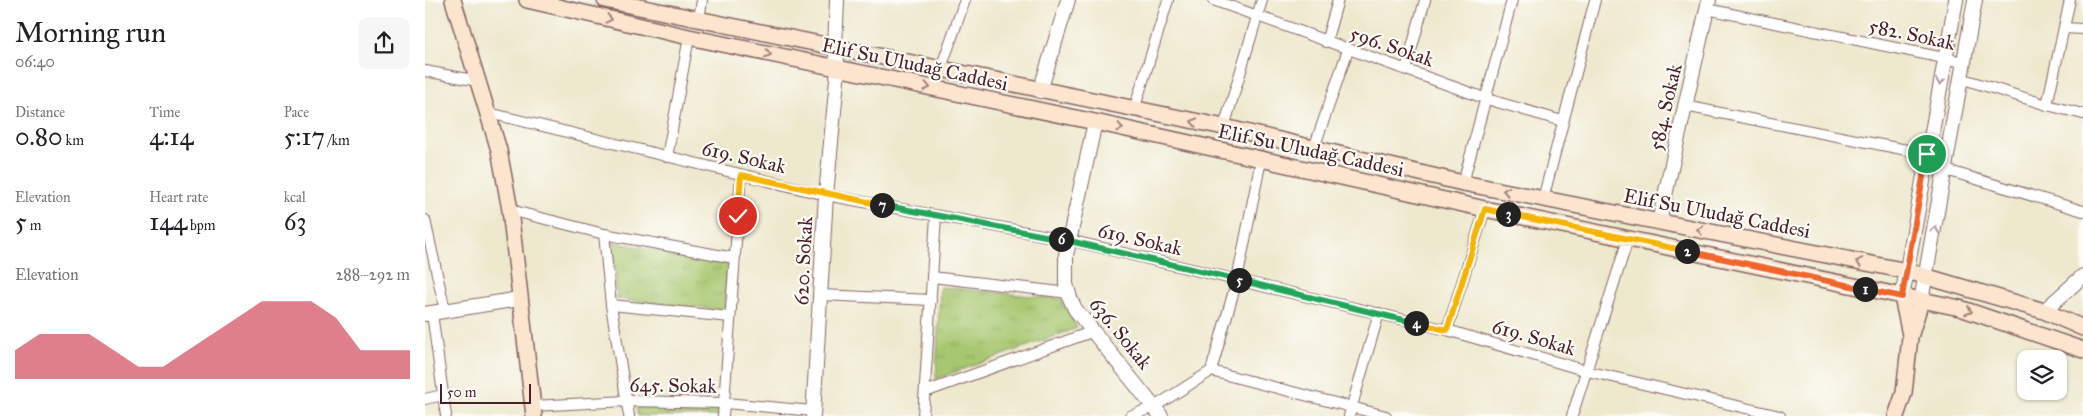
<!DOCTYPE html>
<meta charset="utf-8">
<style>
body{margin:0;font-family:"IM FELL Great Primer",serif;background:#f6f6f6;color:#202124;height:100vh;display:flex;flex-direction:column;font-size:19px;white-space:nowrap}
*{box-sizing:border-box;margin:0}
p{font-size:16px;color:#757577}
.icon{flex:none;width:28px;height:28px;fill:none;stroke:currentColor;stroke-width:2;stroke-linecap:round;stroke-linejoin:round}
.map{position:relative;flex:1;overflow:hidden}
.panel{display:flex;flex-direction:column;background:#fff;width:425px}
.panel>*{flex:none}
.buttons{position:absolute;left:1592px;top:350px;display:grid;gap:10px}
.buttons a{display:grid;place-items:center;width:50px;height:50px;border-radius:10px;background:#fff;box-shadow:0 1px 4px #0004;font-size:25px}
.scale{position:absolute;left:15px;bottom:12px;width:91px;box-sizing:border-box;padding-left:5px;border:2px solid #4a1f2b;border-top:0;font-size:14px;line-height:18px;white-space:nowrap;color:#4a1f2b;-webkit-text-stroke:4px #fdfcf7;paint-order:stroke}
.pin{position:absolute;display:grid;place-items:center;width:42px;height:42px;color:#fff;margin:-21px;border:2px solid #fff;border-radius:50%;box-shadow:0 1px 5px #0007}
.km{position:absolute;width:25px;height:25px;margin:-12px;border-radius:50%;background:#222;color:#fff;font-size:14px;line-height:25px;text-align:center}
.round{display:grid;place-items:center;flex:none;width:52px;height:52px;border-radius:10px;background:#f6f6f6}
.summary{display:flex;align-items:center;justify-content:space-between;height:85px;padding:0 15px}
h1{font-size:28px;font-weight:600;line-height:38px}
.stats{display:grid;grid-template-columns:repeat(3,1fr);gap:8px;height:85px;padding:5px 15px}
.stats div{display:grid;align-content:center}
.stats b{font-size:25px;font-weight:600}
.stats small{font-size:14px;font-weight:400}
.stats p{font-size:14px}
.chart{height:140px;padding:10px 15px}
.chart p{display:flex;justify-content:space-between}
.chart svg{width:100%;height:90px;margin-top:5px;fill:#d1495b;opacity:.7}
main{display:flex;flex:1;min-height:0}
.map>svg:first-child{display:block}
.grass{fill:url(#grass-tufts);stroke:#78734d}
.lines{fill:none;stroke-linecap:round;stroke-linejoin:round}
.minor-casing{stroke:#836564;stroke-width:12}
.tertiary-casing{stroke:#836564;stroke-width:16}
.secondary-casing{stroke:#836564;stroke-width:18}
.minor{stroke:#fff;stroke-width:10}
.tertiary{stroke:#fff;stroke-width:14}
.secondary{stroke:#fce5cf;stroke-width:15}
.oneway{stroke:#a3827d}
.oneway2{stroke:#ae9aa0}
.split-1-casing{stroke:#fff;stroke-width:10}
.split-2-casing{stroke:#fff;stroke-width:10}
.split-3-casing{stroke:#fff;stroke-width:10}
.split-4-casing{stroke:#fff;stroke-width:10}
.split-5-casing{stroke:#fff;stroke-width:10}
.split-6-casing{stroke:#fff;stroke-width:10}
.split-7-casing{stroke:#fff;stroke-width:10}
.split-8-casing{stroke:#fff;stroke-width:10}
.split-1{stroke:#f0652b;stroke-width:6}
.split-2{stroke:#f0652b;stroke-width:6}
.split-3{stroke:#f5b400;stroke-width:6}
.split-4{stroke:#f5b400;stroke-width:6}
.split-5{stroke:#22a559;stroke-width:6}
.split-6{stroke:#22a559;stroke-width:6}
.split-7{stroke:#22a559;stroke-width:6}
.split-8{stroke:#f5b400;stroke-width:6}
.labels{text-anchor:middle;stroke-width:4.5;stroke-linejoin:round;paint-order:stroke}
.street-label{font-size:20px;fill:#4a1f2b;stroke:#fdfcf7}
</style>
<main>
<section class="panel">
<div class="summary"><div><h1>Morning run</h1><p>06:40</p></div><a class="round"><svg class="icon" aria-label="share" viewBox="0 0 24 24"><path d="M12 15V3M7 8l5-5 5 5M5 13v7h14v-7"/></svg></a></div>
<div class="stats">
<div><p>Distance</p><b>0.80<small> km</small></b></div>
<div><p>Time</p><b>4:14</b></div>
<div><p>Pace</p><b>5:17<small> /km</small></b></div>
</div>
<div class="stats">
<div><p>Elevation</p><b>5<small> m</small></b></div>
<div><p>Heart rate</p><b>144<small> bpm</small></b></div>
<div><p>kcal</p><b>63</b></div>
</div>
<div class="chart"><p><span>Elevation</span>288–292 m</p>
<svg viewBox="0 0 160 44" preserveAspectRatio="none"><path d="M0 44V30L10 22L20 22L30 22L40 30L50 38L60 38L70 30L80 22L90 14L100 6L110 6L120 6L130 14L140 30L150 30L160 30V44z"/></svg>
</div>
</section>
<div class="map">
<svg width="1658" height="416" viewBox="0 0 1658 416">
<defs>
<pattern id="grass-tufts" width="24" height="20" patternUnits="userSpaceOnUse" patternTransform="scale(1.25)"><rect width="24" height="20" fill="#a7c76f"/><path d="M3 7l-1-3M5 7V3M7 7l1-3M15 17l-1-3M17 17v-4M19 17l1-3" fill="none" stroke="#91aa60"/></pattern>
</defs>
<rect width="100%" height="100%" fill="#fdfcf7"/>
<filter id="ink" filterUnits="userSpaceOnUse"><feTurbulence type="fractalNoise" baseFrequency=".02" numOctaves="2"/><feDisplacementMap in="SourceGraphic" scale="10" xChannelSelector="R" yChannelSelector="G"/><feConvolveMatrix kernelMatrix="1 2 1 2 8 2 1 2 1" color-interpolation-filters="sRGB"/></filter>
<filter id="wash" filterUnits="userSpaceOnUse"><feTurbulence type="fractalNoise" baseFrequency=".0096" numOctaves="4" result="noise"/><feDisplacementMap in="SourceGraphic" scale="20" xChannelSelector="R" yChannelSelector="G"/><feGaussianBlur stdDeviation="1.12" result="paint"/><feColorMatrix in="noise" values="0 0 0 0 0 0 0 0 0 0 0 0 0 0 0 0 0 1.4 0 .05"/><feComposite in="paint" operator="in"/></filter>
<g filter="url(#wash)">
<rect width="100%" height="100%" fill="#eee8cd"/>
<!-- grass -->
<g class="grass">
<path d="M188 242 302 264 299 310 192 299Z"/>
<path d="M515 287 636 299 652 328 511 379Z"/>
<path d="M211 408 295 410V416H213Z"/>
</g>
</g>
<g filter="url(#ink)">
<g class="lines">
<defs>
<g id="minor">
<path d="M788 0 1062 99 1137 121"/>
<path d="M1282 9 1538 62"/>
<path d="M274 19 277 0"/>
<path d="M1639 28 1658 29"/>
<path d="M901 42 913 0"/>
<path d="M516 68 540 0"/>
<path d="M981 69 1000 0"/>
<path d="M0 71 53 81"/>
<path d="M1535 78 1622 105 1658 114"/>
<path d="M1622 105 1645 0"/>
<path d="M1260 106 1502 154"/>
<path d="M709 110 743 0"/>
<path d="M64 113 401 195 644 240 1022 330 1162 371 1355 416"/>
<path d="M799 127 837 0"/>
<path d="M889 148 923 50"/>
<path d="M242 157 264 37"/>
<path d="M1521 170 1658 211"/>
<path d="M1038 183 1087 0"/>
<path d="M1118 199 1170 0"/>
<path d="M85 210 179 234 309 258"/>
<path d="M0 220 20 310"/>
<path d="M179 234 186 305 204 416"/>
<path d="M507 277 644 293"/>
<path d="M396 295 506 300"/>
<path d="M186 305 305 317"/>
<path d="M7 313 21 416"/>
<path d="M1022 330 1060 209"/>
<path d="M786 371 961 416"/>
<path d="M500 392 669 331"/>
<path d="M0 399 18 395"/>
<path d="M107 406 202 401 300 403 388 411"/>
<path d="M298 416 316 175"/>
<path d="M498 416 511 216"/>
<path d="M705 416 729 407 786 371 812 280 836 160"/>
<path d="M924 416 954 313"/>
<path d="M1147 416 1203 239"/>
</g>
<g id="tertiary">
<path d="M615 91 643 0"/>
<path d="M670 122 641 255V284L645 298 650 309 736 416"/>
<path d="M1234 222 1284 0"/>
<path d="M1477 297 1531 0"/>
<path d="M1496 301 1550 0"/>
<path d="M1619 311 1658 276"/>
<path d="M0 314 94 299"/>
<path d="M388 416 401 195 413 69 410 48 412 0"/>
</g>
<g id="secondary">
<path d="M28 0 74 150 85 210 109 416"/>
<path d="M102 0 264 37 670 122 1060 209 1535 308 1658 350"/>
<path d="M180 0 799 127 1038 183 1482 271 1619 311 1658 328"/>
<path d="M1477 297 1485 335"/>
<path d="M1471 416 1479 393 1485 337 1496 301"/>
</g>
</defs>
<!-- minor casing -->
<use href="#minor" class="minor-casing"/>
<!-- tertiary casing -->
<use href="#tertiary" class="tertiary-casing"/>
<!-- secondary casing -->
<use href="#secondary" class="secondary-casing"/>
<!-- minor -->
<use href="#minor" class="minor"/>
<!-- tertiary -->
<use href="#tertiary" class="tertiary"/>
<!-- secondary -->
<use href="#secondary" class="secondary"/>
</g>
<!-- one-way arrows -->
<defs><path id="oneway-chevron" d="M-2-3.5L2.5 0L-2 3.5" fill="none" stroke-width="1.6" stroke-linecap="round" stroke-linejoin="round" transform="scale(1.25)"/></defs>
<g class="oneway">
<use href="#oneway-chevron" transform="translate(184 19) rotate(13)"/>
<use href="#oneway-chevron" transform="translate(343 54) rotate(12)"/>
<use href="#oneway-chevron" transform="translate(502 87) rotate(12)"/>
<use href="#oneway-chevron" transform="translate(769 122) rotate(-169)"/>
<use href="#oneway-chevron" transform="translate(695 128) rotate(13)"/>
<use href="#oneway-chevron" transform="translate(1081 191) rotate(-169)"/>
<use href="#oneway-chevron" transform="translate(1275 230) rotate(-168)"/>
<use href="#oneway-chevron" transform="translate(1434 262) rotate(-169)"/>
<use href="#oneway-chevron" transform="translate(1544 311) rotate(18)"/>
</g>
<g class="oneway2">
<use href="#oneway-chevron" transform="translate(1515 82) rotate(100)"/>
<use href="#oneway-chevron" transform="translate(1510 230) rotate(-80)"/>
</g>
</g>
<g class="lines" filter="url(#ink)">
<defs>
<path id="split-1" d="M1440 289 1477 297 1502 154"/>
<path id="split-2" d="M1262 251 1440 289"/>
<path id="split-3" d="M1083 214 1262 251"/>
<path id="split-4" d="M991 323 1022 330 1060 209 1083 214"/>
<path id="split-5" d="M814 280 991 323"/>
<path id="split-6" d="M636 239 814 280"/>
<path id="split-7" d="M457 205 636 239"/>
<path id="split-8" d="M313 216 316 175 457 205"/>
</defs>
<!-- split-1 casing -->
<use href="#split-1" class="split-1-casing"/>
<!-- split-2 casing -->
<use href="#split-2" class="split-2-casing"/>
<!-- split-3 casing -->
<use href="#split-3" class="split-3-casing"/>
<!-- split-4 casing -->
<use href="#split-4" class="split-4-casing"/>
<!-- split-5 casing -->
<use href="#split-5" class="split-5-casing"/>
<!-- split-6 casing -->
<use href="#split-6" class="split-6-casing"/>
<!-- split-7 casing -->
<use href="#split-7" class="split-7-casing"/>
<!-- split-8 casing -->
<use href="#split-8" class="split-8-casing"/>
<!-- split-1 -->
<use href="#split-1" class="split-1"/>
<!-- split-2 -->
<use href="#split-2" class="split-2"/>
<!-- split-3 -->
<use href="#split-3" class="split-3"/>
<!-- split-4 -->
<use href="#split-4" class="split-4"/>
<!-- split-5 -->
<use href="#split-5" class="split-5"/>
<!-- split-6 -->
<use href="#split-6" class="split-6"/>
<!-- split-7 -->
<use href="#split-7" class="split-7"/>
<!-- split-8 -->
<use href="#split-8" class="split-8"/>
</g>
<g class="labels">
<!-- street labels -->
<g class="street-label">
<text transform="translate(1487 34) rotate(12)" y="7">582. Sokak</text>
<text transform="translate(967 46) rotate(19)" y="7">596. Sokak</text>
<text transform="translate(490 64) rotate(12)" y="7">Elif Su Uludağ Caddesi</text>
<text transform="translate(1240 107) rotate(-77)" y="7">584. Sokak</text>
<text transform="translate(886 150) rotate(12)" y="7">Elif Su Uludağ Caddesi</text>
<text transform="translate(319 157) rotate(13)" y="7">619. Sokak</text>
<text transform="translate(1292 213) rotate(11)" y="7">Elif Su Uludağ Caddesi</text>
<text transform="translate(715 239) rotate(13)" y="7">619. Sokak</text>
<text transform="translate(378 261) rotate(-87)" y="7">620. Sokak</text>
<text transform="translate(696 333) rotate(51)" y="7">636. Sokak</text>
<text transform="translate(1109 337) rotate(16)" y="7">619. Sokak</text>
<text transform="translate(248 385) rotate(1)" y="7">645. Sokak</text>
</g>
</g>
</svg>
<div class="buttons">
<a><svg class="icon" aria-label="layers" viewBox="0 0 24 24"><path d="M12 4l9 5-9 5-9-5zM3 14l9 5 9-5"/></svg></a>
</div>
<div class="scale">50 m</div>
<div class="pin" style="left:1502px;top:154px;background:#1e9e55"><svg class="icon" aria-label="arrive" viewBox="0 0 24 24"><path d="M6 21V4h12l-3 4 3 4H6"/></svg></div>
<div class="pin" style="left:313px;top:216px;background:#d93025"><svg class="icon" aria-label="check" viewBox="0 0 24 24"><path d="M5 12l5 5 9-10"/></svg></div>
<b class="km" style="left:1440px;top:289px">1</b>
<b class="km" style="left:1262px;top:251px">2</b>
<b class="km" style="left:1083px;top:214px">3</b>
<b class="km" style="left:991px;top:323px">4</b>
<b class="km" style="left:814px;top:280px">5</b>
<b class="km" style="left:636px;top:239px">6</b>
<b class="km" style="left:457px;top:205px">7</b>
</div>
</main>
